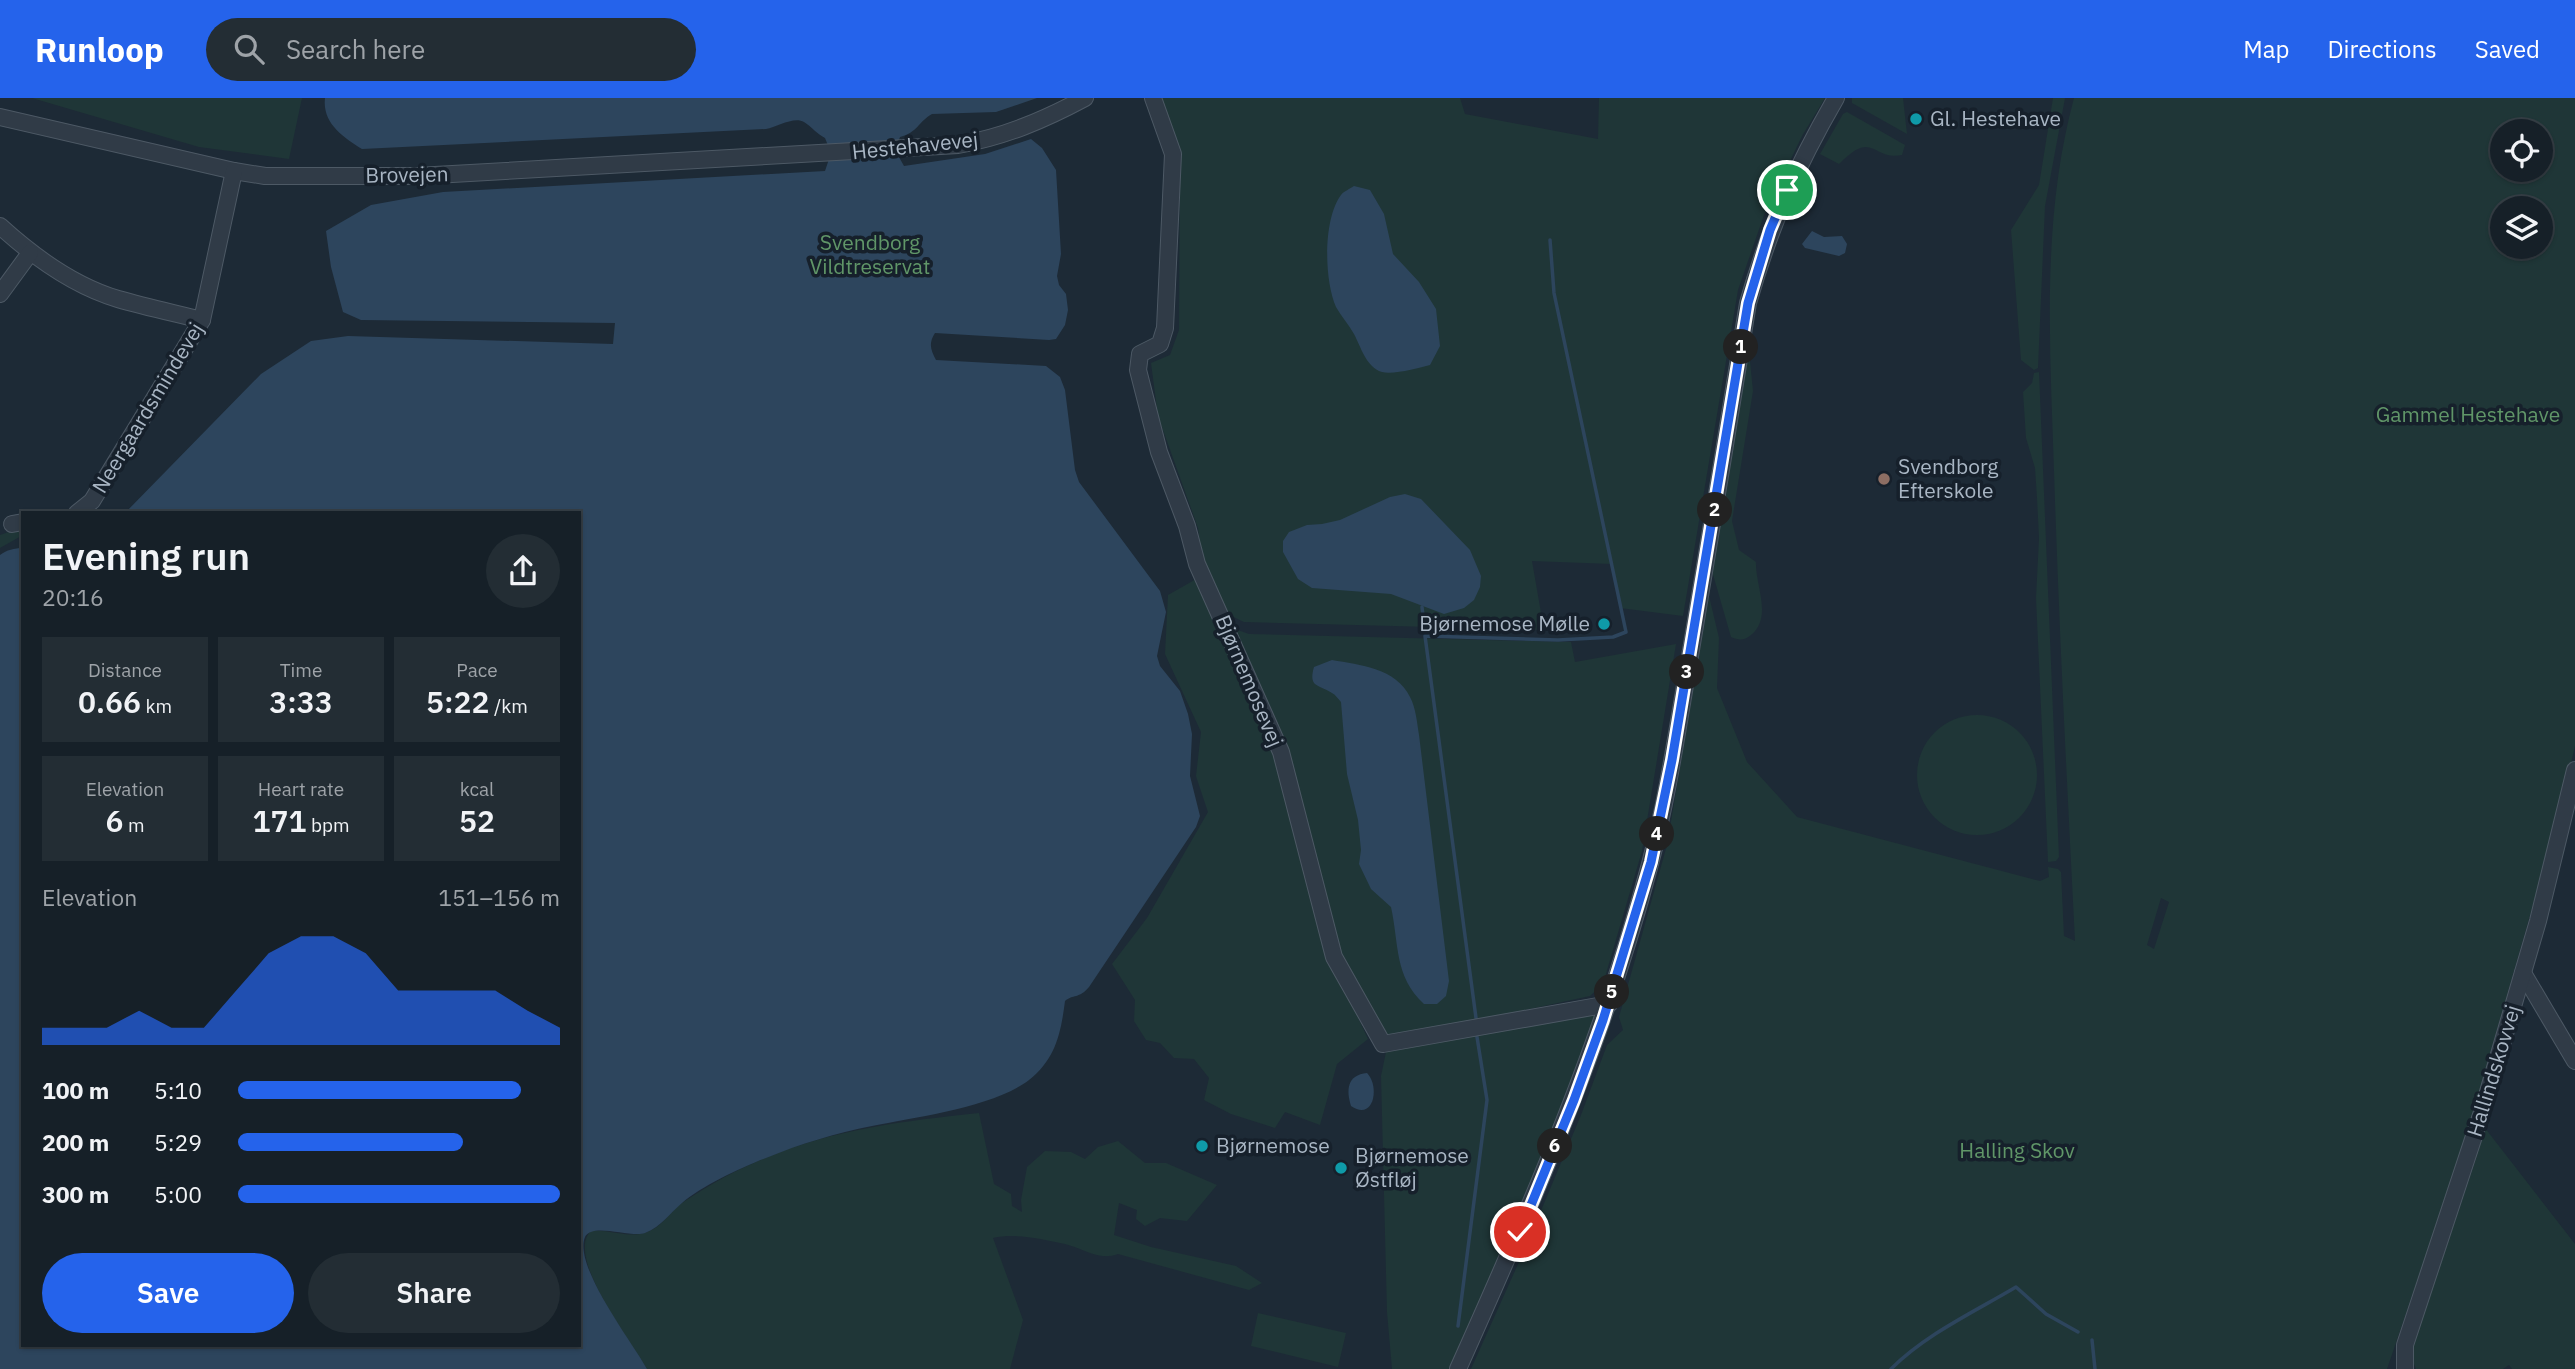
<!DOCTYPE html>
<meta charset="utf-8">
<style>
body{margin:0;font-family:"IBM Plex Sans",sans-serif;background:#232d34;color:#f1f3f6;height:100vh;display:flex;flex-direction:column;font-size:26px;white-space:nowrap}
*{box-sizing:border-box;margin:0}
p{font-size:23px;color:#9ea3a8}
.icon{flex:none;width:38px;height:38px;fill:none;stroke:currentColor;stroke-width:2;stroke-linecap:round;stroke-linejoin:round}
.map{position:relative;flex:1;overflow:hidden}
.side{position:absolute;left:21px;top:413px;width:560px;height:836px;display:flex;flex-direction:column;background:#162028;border-radius:0px;box-shadow:0 2px 5px #0004,0 0 0 2px #353e45}
.side>*{flex:none}
.fabs{position:absolute;left:2490px;top:21px;display:grid;gap:14px}
.fabs a{display:grid;place-items:center;width:63px;height:63px;border-radius:50%;background:#162028;box-shadow:0 2px 5px #0004,0 0 0 2px #353e45;font-size:35px}
.pin{position:absolute;display:grid;place-items:center;width:60px;height:60px;color:#fff;margin:-30px;border:4px solid #fff;border-radius:50%;box-shadow:0 2px 7px #0007}
.km{position:absolute;width:35px;height:35px;margin:-18px;border-radius:50%;background:#222;color:#fff;font-size:19px;line-height:35px;text-align:center}
.round{display:grid;place-items:center;flex:none;width:74px;height:74px;border-radius:37px;background:#232d34}
.headline{display:flex;align-items:center;justify-content:space-between;height:119px;padding:0 21px}
h1{font-size:38px;font-weight:600;line-height:52px}
.stats{display:grid;grid-template-columns:repeat(3,1fr);gap:10px;height:119px;padding:7px 21px}
.stats div{display:grid;align-content:center;border-radius:0px;background:#232d34;text-align:center}
.stats b{font-size:30px;font-weight:600}
.stats small{font-size:19px;font-weight:400}
.stats p{font-size:19px}
.chart{height:196px;padding:14px 21px}
.chart p{display:flex;justify-content:space-between}
.chart svg{width:100%;height:126px;margin-top:7px;fill:#2563eb;opacity:.7}
.cta{display:flex;gap:14px;margin-top:auto;padding:14px 21px}
.cta a{flex:1;height:80px;border-radius:42px;background:#2563eb;color:#fff;font-size:28px;font-weight:600;line-height:80px;text-align:center}
.cta a+a{background:#232d34;color:#f1f3f6}
ul{padding:0 21px;list-style:none;font-size:23px}
li{display:grid;grid-template-columns:112px 84px 1fr;align-items:center;height:52px}
li i{height:18px;border-radius:9px;background:#2563eb}
header{display:flex;align-items:center;gap:42px;box-sizing:border-box;height:98px;padding:0 35px;background:#2563eb;color:#fff}
header strong{font-size:33px}
nav{display:flex;gap:38px;margin-inline-start:auto;font-size:24px}
.search{width:490px;height:63px;background:#232d34;display:flex;align-items:center;gap:18px;box-sizing:border-box;padding:0 24px;border-radius:38px;color:#9ea3a8;font-size:26px}
.map>svg:first-child{display:block}
.green{fill:#1f3637;fill-rule:evenodd}
.water{fill:#2d455d}
.lines{fill:none;stroke-linecap:round;stroke-linejoin:round}
.stream{stroke:#2d455d;stroke-width:3.5}
.minor-casing{stroke:#4d5965;stroke-width:18}
.minor{stroke:#303b47;stroke-width:16}
.route-casing{stroke:#fff;stroke-width:14}
.route{stroke:#2563eb;stroke-width:9}
.culture-dot{fill:#0f9aa8;stroke:#16202b;stroke-width:2.5}
.education-dot{fill:#8d6e63;stroke:#16202b;stroke-width:2.5}
.labels{text-anchor:middle;stroke-width:7;stroke-linejoin:round;paint-order:stroke}
.poi-label{font-size:21px;fill:#a9b6c4;stroke:#16202b;text-anchor:start}
.street-label{font-size:21px;fill:#a9b6c4;stroke:#16202b}
.park-label{font-size:21px;fill:#609668;stroke:#16202b}
</style>
<header>
<strong>Runloop</strong>
<div class="search"><svg class="icon" aria-label="search" viewBox="0 0 24 24"><circle cx="10" cy="10" r="6"/><path d="M15 15l6 6"/></svg>Search here</div>
<nav><a>Map</a><a>Directions</a><a>Saved</a></nav>
</header>
<div class="map">
<svg width="2575" height="1271" viewBox="0 0 2575 1271">
<rect width="100%" height="100%" fill="#1d2a36"/>
<!-- green -->
<g class="green">
<path d="M32 0H302L289 61 199 49Z"/>
<path d="M1162 0H1460L1465 16 1598 41 1599 0H1825L1802 38 1764 117 1738 192 1683 518 1620 510 1613 466 1532 463 1544 532 1244 524 1223 514 1202 463 1198 430 1158 318 1151 265 1170 257 1179 232 1180 53Z"/>
<path d="M1852 0H1903L1907 36 1852 5Z"/>
<path d="M2053 0H2065L2045 108 2038 270 2034 272 2021 262 2011 132 2039 87Z"/>
<path d="M2074 0H2575V648L2560 713 2466 1040 2387 1271H1471L1527 1146 1581 1017 1607 947 1623 932 1619 919 1667 747 1709 498 1719 540 1717 590 1747 664 1797 719 2040 783 2049 779 2048 769 2058 771 2061 774 2064 838 2075 843C2067 686 2059 530 2054 373 2050 248 2041 122 2074 0ZM2502 33H2541V72H2502ZM2502 110H2541V149H2502ZM2161 800 2169 804 2154 851 2147 847Z"/>
<path d="M1847 14 1905 47 1902 57C1872 63 1874 30 1839 66L1820 56 1843 16Z"/>
<path d="M1749 253 1753 293 1732 423 1739 452 1756 464C1755 487 1773 519 1751 537 1744 543 1738 542 1731 539L1712 473Z"/>
<path d="M2039 274 2059 759 2056 763 2048 764 2036 500 2039 440 2037 400 2035 370 2026 340 2023 294 2032 285 2034 275Z"/>
<path d="M23 429V437L0 450V437Z"/>
<path d="M1198 480 1276 656 1330 860 1368 941 1337 966 1320 1027 1285 1014 1275 1030 1231 1016 1204 1002 1209 980 1194 961 1174 960 1160 945 1146 942 1134 923 1135 902 1112 866 1147 820 1208 714 1196 678 1201 634 1165 556 1168 497Z"/>
<path d="M1232 530 1249 536 1571 544 1575 564 1676 546 1642 753 1603 886 1590 898 1385 942 1339 857Z"/>
<circle cx="1977" cy="677" r="60"/>
<path d="M1601 913 1578 979 1451 1271H1392L1387 1214 1381 978 1386 954Z"/>
<path d="M979 1015 994 1086 1011 1096 1012 1108 1022 1114 1021 1102 1027 1069 1045 1053 1071 1054 1085 1061 1098 1049 1118 1043 1145 1065H1166L1217 1087 1187 1123 1160 1120 1145 1128 1136 1121 1137 1112 1119 1105 1114 1137 1151 1149 1236 1168 1262 1185 1249 1192 1118 1156C1098 1163 1085 1151 1065 1146 1041 1141 1016 1135 993 1140L1023 1222 1010 1271H647C633 1246 564 1158 591 1133 608 1131 628 1140 644 1135 663 1130 670 1112 685 1103 710 1086 738 1071 765 1060 835 1031 904 1023 979 1015Z"/>
<path d="M2485 1030 2575 1146V1271H2512L2509 1267 2503 1271H2416L2410 1256 2475 1064Z"/>
<path d="M1258 1215 1346 1235 1338 1269 1251 1248Z"/>
</g>
<!-- water -->
<g class="water">
<path d="M325 0H1037L996 14 932 16C918 24 918 34 900 39L895 52 904 68 985 56 1031 41 1042 50 1056 72 1061 156 1057 178 1059 187 1066 196 1068 212 1065 227 1056 241 1049 242 935 235C928 246 931 252 936 262L1046 268 1060 279 1065 292 1075 372 1079 384 1160 493 1166 514 1157 558 1160 568 1180 593 1188 616 1192 636 1190 678 1200 718 1196 729 1089 889C1079 901 1073 896 1065 903 1061 934 1056 961 1029 982 994 1009 916 1019 872 1028 836 1035 800 1046 766 1060 742 1069 700 1089 682 1105 669 1116 662 1128 645 1135 631 1140 592 1124 585 1139 573 1168 633 1245 647 1271H0V457C7 452 14 450 23 450V1248H579V415H125L261 276 311 243 348 238 613 246 615 225 361 222 343 214 331 169 326 133 371 107 443 94 825 73 831 55 825 40C817 36 812 29 804 24 794 18 777 29 766 31L362 51C343 39 322 25 325 0Z"/>
<path d="M1354 88 1370 92 1384 116 1393 156 1419 184 1436 211 1440 248 1430 267C1419 270 1393 277 1382 274 1366 269 1361 249 1354 236 1349 227 1341 218 1336 209 1324 182 1323 121 1341 97 1344 93 1350 91 1354 88Z"/>
<path d="M1812 133 1824 139 1842 138 1847 146 1845 155 1839 158 1805 150 1802 146Z"/>
<path d="M1405 396 1421 401 1470 452 1481 478 1480 489 1474 502 1464 510 1444 516 1391 496 1312 490 1298 481 1283 454V443L1289 434 1307 427 1322 426 1340 422 1390 399Z"/>
<path d="M1332 562C1360 567 1396 570 1410 599 1416 610 1417 625 1419 637L1449 883 1446 898 1437 906H1424C1394 879 1399 845 1391 809L1371 791 1359 766 1361 752 1358 722 1347 676 1341 604C1338 601 1336 597 1332 595 1319 586 1308 590 1314 569Z"/>
<path d="M1367 975C1380 988 1374 1024 1351 1008 1346 992 1347 977 1367 975Z"/>
</g>
<g class="lines">
<!-- stream -->
<g class="stream">
<path d="M1422 509 1424 526"/>
<path d="M1476 920 1425 538 1558 542 1613 539 1626 534 1554 195 1550 142"/>
<path d="M1458 1228 1487 1002 1477 939"/>
<path d="M2092 1242 2095 1271"/>
<path d="M1891 1271C1926 1236 1974 1214 2016 1189L2046 1216 2078 1234"/>
</g>
<defs>
<g id="minor">
<path d="M1153 0 1173 56 1165 230 1160 246 1140 256 1138 272 1159 354 1187 428 1197 466 1281 654 1334 859 1383 946 1609 906"/>
<path d="M0 19 234 73 265 78H417L958 47C1004 39 1044 22 1085 0"/>
<path d="M0 128C34 159 74 188 118 201 146 209 174 215 202 222"/>
<path d="M0 196 30 155"/>
<path d="M77 415 92 403 202 222 234 73"/>
<path d="M12 426 23 424"/>
<path d="M2523 875 2575 963"/>
<path d="M1458 1271C1532 1106 1604 941 1650 766 1668 698 1678 627 1690 558 1710 440 1729 323 1748 205 1770 128 1796 69 1836 0"/>
<path d="M2405 1271V1247L2483 1011 2538 823 2575 672"/>
</g>
</defs>
<!-- minor casing -->
<use href="#minor" class="minor-casing"/>
<!-- minor -->
<use href="#minor" class="minor"/>
</g>
<g class="lines">
<defs>
<path id="route" d="M1520 1134 1574 1002 1603 922 1651 764 1672 662 1748 205 1770 132 1787 92"/>
</defs>
<!-- route casing -->
<use href="#route" class="route-casing"/>
<!-- route -->
<use href="#route" class="route"/>
</g>
<!-- markers -->
<g class="culture-dot">
<circle cx="1916" cy="21" r="7"/>
<circle cx="1604" cy="526" r="7"/>
<circle cx="1202" cy="1048" r="7"/>
<circle cx="1341" cy="1070" r="7"/>
</g>
<circle class="education-dot" cx="1884" cy="381" r="7"/>
<g class="labels">
<!-- poi labels -->
<g class="poi-label">
<text x="1930" y="28">Gl. Hestehave</text>
<text x="1898" y="376">Svendborg<tspan x="1898" dy="24">Efterskole</tspan></text>
<text x="1590" y="533" text-anchor="end">Bjørnemose Mølle</text>
<text x="1216" y="1055">Bjørnemose</text>
<text x="1355" y="1065">Bjørnemose<tspan x="1355" dy="24">Østfløj</tspan></text>
</g>
<!-- street labels -->
<g class="street-label">
<text transform="translate(915 48) rotate(-6)" y="7">Hestehavevej</text>
<text transform="translate(407 77) rotate(-1)" y="7">Brovejen</text>
<text transform="translate(148 310) rotate(-59)" y="7">Neergaardsmindevej</text>
<text transform="translate(1249 583) rotate(67)" y="7">Bjørnemosevej</text>
<text transform="translate(2494 973) rotate(-73)" y="7">Hallindskovvej</text>
</g>
<!-- park labels -->
<g class="park-label">
<text x="870" y="152">Svendborg<tspan x="870" dy="24">Vildtreservat</tspan></text>
<text x="2468" y="324">Gammel Hestehave</text>
<text x="2017" y="1060">Halling Skov</text>
</g>
</g>
</svg>
<div class="fabs">
<a><svg class="icon" aria-label="locate" viewBox="0 0 24 24"><circle cx="12" cy="12" r="6"/><path d="M12 2v4M12 18v4M2 12h4M18 12h4"/></svg></a>
<a><svg class="icon" aria-label="layers" viewBox="0 0 24 24"><path d="M12 4l9 5-9 5-9-5zM3 14l9 5 9-5"/></svg></a>
</div>
<div class="pin" style="left:1787px;top:92px;background:#1e9e55"><svg class="icon" aria-label="arrive" viewBox="0 0 24 24"><path d="M6 21V4h12l-3 4 3 4H6"/></svg></div>
<div class="pin" style="left:1520px;top:1134px;background:#d93025"><svg class="icon" aria-label="check" viewBox="0 0 24 24"><path d="M5 12l5 5 9-10"/></svg></div>
<b class="km" style="left:1741px;top:249px">1</b>
<b class="km" style="left:1715px;top:412px">2</b>
<b class="km" style="left:1687px;top:574px">3</b>
<b class="km" style="left:1657px;top:736px">4</b>
<b class="km" style="left:1612px;top:894px">5</b>
<b class="km" style="left:1555px;top:1048px">6</b>
<section class="side">
<div class="headline"><div><h1>Evening run</h1><p>20:16</p></div><a class="round"><svg class="icon" aria-label="share" viewBox="0 0 24 24"><path d="M12 15V3M7 8l5-5 5 5M5 13v7h14v-7"/></svg></a></div>
<div class="stats">
<div><p>Distance</p><b>0.66<small> km</small></b></div>
<div><p>Time</p><b>3:33</b></div>
<div><p>Pace</p><b>5:22<small> /km</small></b></div>
</div>
<div class="stats">
<div><p>Elevation</p><b>6<small> m</small></b></div>
<div><p>Heart rate</p><b>171<small> bpm</small></b></div>
<div><p>kcal</p><b>52</b></div>
</div>
<div class="chart"><p><span>Elevation</span>151–156 m</p>
<svg viewBox="0 0 160 44" preserveAspectRatio="none"><path d="M0 44V38L10 38L20 38L30 32L40 38L50 38L60 25L70 12L80 6L90 6L100 12L110 25L120 25L130 25L140 25L150 32L160 38V44z"/></svg>
</div>
<ul>
<li><b>100 m</b>5:10<i style="width:88%"></i></li>
<li><b>200 m</b>5:29<i style="width:70%"></i></li>
<li><b>300 m</b>5:00<i style="width:100%"></i></li>
</ul>
<div class="cta"><a>Save</a><a>Share</a></div>
</section>
</div>
